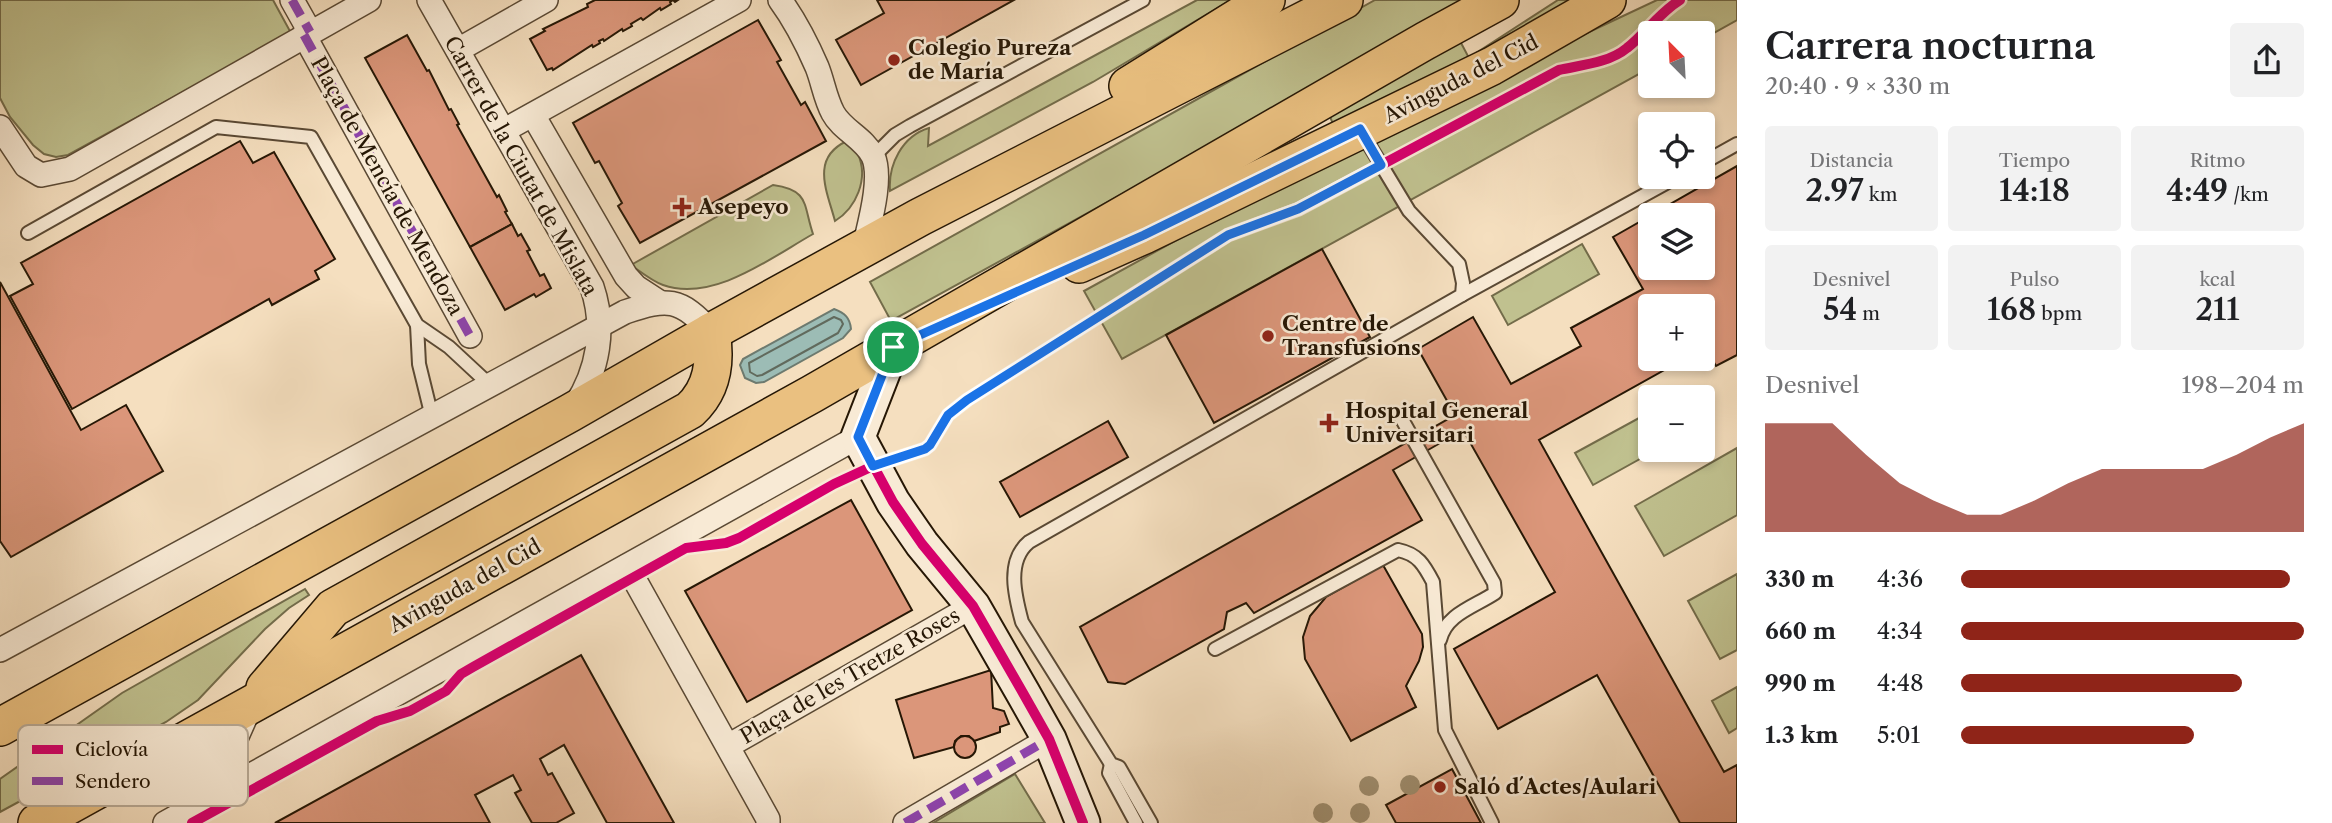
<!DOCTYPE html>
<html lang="es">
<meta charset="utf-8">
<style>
body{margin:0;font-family:"Libre Caslon Text",serif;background:#f2f2f2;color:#202124;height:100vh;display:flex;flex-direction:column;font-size:26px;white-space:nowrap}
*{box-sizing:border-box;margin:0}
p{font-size:23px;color:#757577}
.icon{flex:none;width:38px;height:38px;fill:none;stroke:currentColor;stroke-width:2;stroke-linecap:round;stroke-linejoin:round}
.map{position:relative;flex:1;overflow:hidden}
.drawer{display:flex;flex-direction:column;background:#fff;width:595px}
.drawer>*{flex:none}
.needle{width:46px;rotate:336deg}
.fabs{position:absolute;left:1638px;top:21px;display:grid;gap:14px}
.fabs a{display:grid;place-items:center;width:77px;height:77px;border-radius:7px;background:#fff;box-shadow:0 4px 10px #0003;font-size:35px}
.pin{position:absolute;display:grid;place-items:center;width:60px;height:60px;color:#fff;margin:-30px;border:4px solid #fff;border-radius:50%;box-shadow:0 2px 7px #0007}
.round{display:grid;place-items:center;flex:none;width:74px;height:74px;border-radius:7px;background:#f2f2f2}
.head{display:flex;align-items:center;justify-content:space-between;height:119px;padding:0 28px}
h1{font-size:38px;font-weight:600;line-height:52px}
.metrics{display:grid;grid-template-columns:repeat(3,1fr);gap:10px;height:119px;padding:7px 28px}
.metrics div{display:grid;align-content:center;border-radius:7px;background:#f2f2f2;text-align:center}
.metrics b{font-size:30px;font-weight:600}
.metrics small{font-size:19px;font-weight:400}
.metrics p{font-size:19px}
.chart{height:196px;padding:14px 28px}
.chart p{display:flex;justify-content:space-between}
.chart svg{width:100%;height:126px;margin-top:7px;fill:#8f2418;opacity:.7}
ul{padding:0 28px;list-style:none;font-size:23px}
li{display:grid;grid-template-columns:112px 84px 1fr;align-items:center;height:52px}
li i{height:18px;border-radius:9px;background:#8f2418}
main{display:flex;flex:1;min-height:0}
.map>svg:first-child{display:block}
.green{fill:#c0c18f;stroke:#736c4a;stroke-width:2}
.water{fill:#9cbcb5;stroke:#6d7a6f;stroke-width:2}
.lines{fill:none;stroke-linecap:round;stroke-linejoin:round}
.shore{stroke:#616a5d;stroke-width:2}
.building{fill:#db967a;stroke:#261705;stroke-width:2}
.lane-casing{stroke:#5a4934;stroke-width:16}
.street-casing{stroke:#5a4934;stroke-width:26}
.secondary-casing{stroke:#261705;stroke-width:37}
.primary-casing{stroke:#261705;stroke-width:40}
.lane{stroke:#f8ead5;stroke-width:12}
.street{stroke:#f8ead5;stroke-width:23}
.secondary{stroke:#f8ead5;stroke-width:33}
.primary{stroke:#eac080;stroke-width:37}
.quiet{stroke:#8e44ad;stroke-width:9;stroke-dasharray:18 9;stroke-linecap:butt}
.cycleway-casing{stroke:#f8ead5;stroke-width:15}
.cycleway{stroke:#d6006c;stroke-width:10}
.tree{fill:#a19173}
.route-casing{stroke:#fff;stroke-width:14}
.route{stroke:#1a73e8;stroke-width:9}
.poi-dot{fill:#8f2418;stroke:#f8ead5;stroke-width:2.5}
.labels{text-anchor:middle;stroke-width:5;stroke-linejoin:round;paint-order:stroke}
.poi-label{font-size:21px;font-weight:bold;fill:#261705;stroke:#f8ead5;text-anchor:start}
.street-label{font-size:21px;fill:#261705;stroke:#f8ead5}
.key{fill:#f8ead5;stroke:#b9ab97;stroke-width:2}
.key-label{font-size:19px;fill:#261705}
</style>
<main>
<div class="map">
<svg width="1737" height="823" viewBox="0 0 1737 823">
<rect width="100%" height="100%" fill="#f5dfbf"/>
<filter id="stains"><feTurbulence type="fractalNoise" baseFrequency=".00286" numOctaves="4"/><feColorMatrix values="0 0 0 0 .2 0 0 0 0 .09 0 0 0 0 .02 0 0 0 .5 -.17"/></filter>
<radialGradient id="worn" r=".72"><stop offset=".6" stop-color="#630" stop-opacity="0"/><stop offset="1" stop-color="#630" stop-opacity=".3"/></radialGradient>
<!-- green -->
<g class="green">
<path d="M0 0H273L291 33 68 155 56 157 44 154 33 145 10 117 0 98Z"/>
<path d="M1197 0H1231L1093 82 890 191C888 165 902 136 929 128L928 146Z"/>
<path d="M1375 0H1475L891 321 870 282Z"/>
<path d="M1558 0H1575L1476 53Z"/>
<path d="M1657 0H1737V20L1703 39V33H1650V68L1122 359 1084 291 1253 198 1414 124 1572 40Z"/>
<path d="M1460 41 1469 58 1333 124 1328 112Z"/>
<path d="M847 141C851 145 856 149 858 154 869 179 856 208 835 221 827 191 810 158 847 141Z"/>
<path d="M773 185C810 190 803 205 813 234 772 257 713 303 663 285 652 281 641 272 631 265Z"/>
<path d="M1582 244 1599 274 1508 325 1492 296Z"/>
<path d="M1650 412V450H1656L1593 485 1575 453Z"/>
<path d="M1737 448V515L1664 556 1635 506Z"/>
<path d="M1737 574V650L1720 659 1688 601Z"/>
<path d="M305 589 309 595 289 608 265 629 198 700 166 722 0 812V779L122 693Z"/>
<path d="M1737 687V728L1729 733 1712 701Z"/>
<path d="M1015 774 1045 823H933Z"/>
</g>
<!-- water -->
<path class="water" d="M834 309C845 313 850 318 851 329L843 338 764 382 756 383 745 378 740 365 743 359Z"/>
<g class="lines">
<!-- shore -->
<path class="shore" d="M834 317 841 320 843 324 838 333 762 375 757 376 750 372 749 363Z"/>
</g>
<!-- building -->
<g class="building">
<path d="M595 0H678L675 2 673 0 670 2 671 4 661 10 660 8 643 20 641 18 631 24 632 26 623 31 622 29 604 41 603 39 599 41 600 43 593 47 592 45 553 70 552 68 547 70 530 39 545 31 543 29 588 7 587 4Z"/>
<path d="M877 0H1014L861 85 836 40 884 13Z"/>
<path d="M758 20 781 60 777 62 801 105 805 102 826 141 640 243 618 206 622 203 599 161 595 163 573 123Z"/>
<path d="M407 35 427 71 429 70 449 110 451 109 459 124 457 125 497 197 499 195 507 211 505 212 512 224 470 247 365 58Z"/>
<path d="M240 141 253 163 274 152 335 259 315 271 319 279 272 305 269 299 72 409 10 296 33 284 21 263Z"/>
<path d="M1737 166V355L1716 366 1705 347 1703 348V306H1650V359H1684L1539 440 1724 772 1737 765V823H1680L1597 675 1498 729 1454 649 1555 592 1463 430 1393 470 1422 520 1254 613 1246 603 1227 612 1224 629 1125 684 1108 682 1080 627 1455 415 1418 349 1473 317 1511 384 1581 346 1571 328 1643 289 1613 237 1650 216V268H1703V215H1651Z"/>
<path d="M512 224 518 236 521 234 530 250 527 251 540 276 544 274 551 288 536 297 534 294 505 310 470 247Z"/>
<path d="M1322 249 1370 337 1214 423 1166 335Z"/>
<path d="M0 282 81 430 126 405 163 471 11 557 0 541Z"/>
<path d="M1108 421 1128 457 1020 517 1000 482Z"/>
<path d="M851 500 912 610 747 702 685 591Z"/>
<path d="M1383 565 1422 634 1423 647 1419 661 1406 686 1416 707 1351 741 1305 659 1303 637 1310 616 1326 597Z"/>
<path d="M581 655 674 823H607L564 745 540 759 548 775 552 773 574 813 556 823H532L515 793 521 790 513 775 475 795 490 823H275Z"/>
<path d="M991 670 993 708 1004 711 1009 724 1000 727V732L974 741 969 736H961L955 741 954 747 914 758 896 700Z"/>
<circle cx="965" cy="747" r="11"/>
<path d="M1452 769 1481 823H1396L1386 805Z"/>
</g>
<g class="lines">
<defs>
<g id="lane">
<path d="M873 157 895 135 910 126 1143 0"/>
<path d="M1703 163 1737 144"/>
<path d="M28 233 216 127 311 137 417 325 449 347 491 386"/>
<path d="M1462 295 1677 177"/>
<path d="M417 325 419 364 432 417"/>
<path d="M1399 414 1494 583 1495 593C1474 607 1446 614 1440 640"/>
<path d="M1215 649 1398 550C1418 554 1424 565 1433 582L1445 730 1492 823"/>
<path d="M1111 764 1109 773 1136 823"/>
<path d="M1151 823 1119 767 1111 764 1022 622C1015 596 1006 561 1029 542L1462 295 1463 283 1459 264 1409 211 1362 133"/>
</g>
<g id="street">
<path d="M292 0 310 32"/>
<path d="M429 0 592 287C606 328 598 371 575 406"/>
<path d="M780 0C794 19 807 44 817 67 823 82 825 98 833 113 842 130 864 138 873 156 883 178 869 225 864 248"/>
<path d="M304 35 470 336"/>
<path d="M458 50 546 0"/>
<path d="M533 115 626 276 636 287 659 302"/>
<path d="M0 127 26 166 41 175 70 169 369 0"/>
<path d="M503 131 739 0"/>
<path d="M627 566 768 819V823"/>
<path d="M0 650 625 312C667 298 680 297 711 332"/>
<path d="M728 746 973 606"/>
<path d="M119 777 210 797 251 705"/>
<path d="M165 823 858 437"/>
<path d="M905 823 1049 739"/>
</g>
<path id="secondary" d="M893 347 858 437 893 502 922 544 973 606 1023 693 1049 739 1083 823"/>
<g id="primary">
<path d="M1128 86 1266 0"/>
<path d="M1079 264 1144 235 1492 66 1607 0"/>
<path d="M265 688 333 608 690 410C713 389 716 361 711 332"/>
<path d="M0 727 570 413 711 332 920 217 1344 0"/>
<path d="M37 823 812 394 1425 41 1500 0"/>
</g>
</defs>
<!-- lane casing -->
<use href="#lane" class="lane-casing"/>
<!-- street casing -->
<use href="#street" class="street-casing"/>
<!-- secondary casing -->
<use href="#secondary" class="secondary-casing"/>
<!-- primary casing -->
<use href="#primary" class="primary-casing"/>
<!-- lane -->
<use href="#lane" class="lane"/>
<!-- street -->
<use href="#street" class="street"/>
<!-- secondary -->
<use href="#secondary" class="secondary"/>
<!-- primary -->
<use href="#primary" class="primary"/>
<!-- quiet -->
<g class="quiet">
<path d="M292 0 310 32"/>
<path d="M304 35 470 336"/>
<path d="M905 823 1049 739"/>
</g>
<defs>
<g id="cycleway">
<path d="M858 437 893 502 922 544 973 606 1023 693 1049 739 1083 823"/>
<path d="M192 823 377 721 410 711 446 691 461 674 473 667 686 548 726 543 739 538 834 484 873 466 925 449 930 445 948 415 967 400 1228 235 1299 209 1559 70C1581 65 1609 63 1627 48 1646 33 1659 13 1680 0"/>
</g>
</defs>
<!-- cycleway casing -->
<use href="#cycleway" class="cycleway-casing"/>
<!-- cycleway -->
<use href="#cycleway" class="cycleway"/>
</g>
<!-- trees -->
<g class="tree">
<circle cx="1410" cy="785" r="10"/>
<circle cx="1369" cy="786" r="10"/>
<circle cx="1323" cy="813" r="10"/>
<circle cx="1360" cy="813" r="10"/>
</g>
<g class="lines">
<defs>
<path id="route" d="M1360 129 1381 165 1298 209 1228 235 967 400 948 415 930 445 925 449 873 466 858 437 893 347 1144 235Z"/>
</defs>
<!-- route casing -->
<use href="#route" class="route-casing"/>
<!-- route -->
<use href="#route" class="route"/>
</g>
<!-- markers -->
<g class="poi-dot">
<circle cx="894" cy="60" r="7"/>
<path d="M678.5 196.5h7v7h7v7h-7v7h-7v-7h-7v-7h7z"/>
<circle cx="1268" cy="336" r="7"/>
<path d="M1325.5 412.5h7v7h7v7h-7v7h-7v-7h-7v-7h7z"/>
<circle cx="1440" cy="787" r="7"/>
</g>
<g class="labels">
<!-- poi labels -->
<g class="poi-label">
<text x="908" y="55">Colegio Pureza<tspan x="908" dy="24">de María</tspan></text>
<text x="698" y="214">Asepeyo</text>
<text x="1282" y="331">Centre de<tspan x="1282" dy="24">Transfusions</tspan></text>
<text x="1345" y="418">Hospital General<tspan x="1345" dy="24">Universitari</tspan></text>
<text x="1454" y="794">Saló d´Actes/Aulari</text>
</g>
<!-- street labels -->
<g class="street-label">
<text transform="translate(1461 79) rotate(-27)" y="7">Avinguda del Cid</text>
<text transform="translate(521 166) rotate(61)" y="7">Carrer de la Ciutat de Mislata</text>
<text transform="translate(387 186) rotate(61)" y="7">Plaça de Mencía de Mendoza</text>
<text transform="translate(465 586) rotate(-29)" y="7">Avinguda del Cid</text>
<text transform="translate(850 676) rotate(-30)" y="7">Plaça de les Tretze Roses</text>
</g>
</g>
<!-- legend -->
<rect x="18" y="725" width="230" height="81" rx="10" class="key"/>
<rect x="32" y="745" width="31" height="9" fill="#d6006c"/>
<rect x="32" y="777" width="31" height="8" fill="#8e44ad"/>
<g class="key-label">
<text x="75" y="756">Ciclovía</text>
<text x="75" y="788">Sendero</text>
</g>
<rect width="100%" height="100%" filter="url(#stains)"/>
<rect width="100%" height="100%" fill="url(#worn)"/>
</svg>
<div class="fabs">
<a><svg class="needle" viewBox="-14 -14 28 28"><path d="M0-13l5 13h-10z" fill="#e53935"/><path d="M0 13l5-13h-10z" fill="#757577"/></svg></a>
<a><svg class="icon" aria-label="locate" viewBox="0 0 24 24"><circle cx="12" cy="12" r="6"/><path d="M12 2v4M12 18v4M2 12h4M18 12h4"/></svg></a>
<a><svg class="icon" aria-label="layers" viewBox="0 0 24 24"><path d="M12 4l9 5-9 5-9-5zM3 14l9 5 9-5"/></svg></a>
<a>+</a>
<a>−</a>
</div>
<div class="pin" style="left:893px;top:347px;background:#1e9e55"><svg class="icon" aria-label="arrive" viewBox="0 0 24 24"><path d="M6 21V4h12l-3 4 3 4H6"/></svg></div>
</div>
<section class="drawer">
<div class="head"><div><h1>Carrera nocturna</h1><p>20:40 · 9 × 330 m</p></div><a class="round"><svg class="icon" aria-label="share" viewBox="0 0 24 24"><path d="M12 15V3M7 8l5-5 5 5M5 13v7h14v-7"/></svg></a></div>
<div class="metrics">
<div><p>Distancia</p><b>2.97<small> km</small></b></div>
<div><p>Tiempo</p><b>14:18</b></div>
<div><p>Ritmo</p><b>4:49<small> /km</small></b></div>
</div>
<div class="metrics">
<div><p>Desnivel</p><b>54<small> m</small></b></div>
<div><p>Pulso</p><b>168<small> bpm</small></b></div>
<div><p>kcal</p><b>211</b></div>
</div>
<div class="chart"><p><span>Desnivel</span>198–204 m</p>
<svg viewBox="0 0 160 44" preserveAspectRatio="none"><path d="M0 44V6L10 6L20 6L30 17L40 27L50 33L60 38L70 38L80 33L90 27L100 22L110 22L120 22L130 22L140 17L150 11L160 6V44z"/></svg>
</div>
<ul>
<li><b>330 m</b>4:36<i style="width:96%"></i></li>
<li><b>660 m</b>4:34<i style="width:100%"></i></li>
<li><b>990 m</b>4:48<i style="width:82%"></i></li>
<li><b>1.3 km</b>5:01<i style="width:68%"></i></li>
</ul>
</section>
</main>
